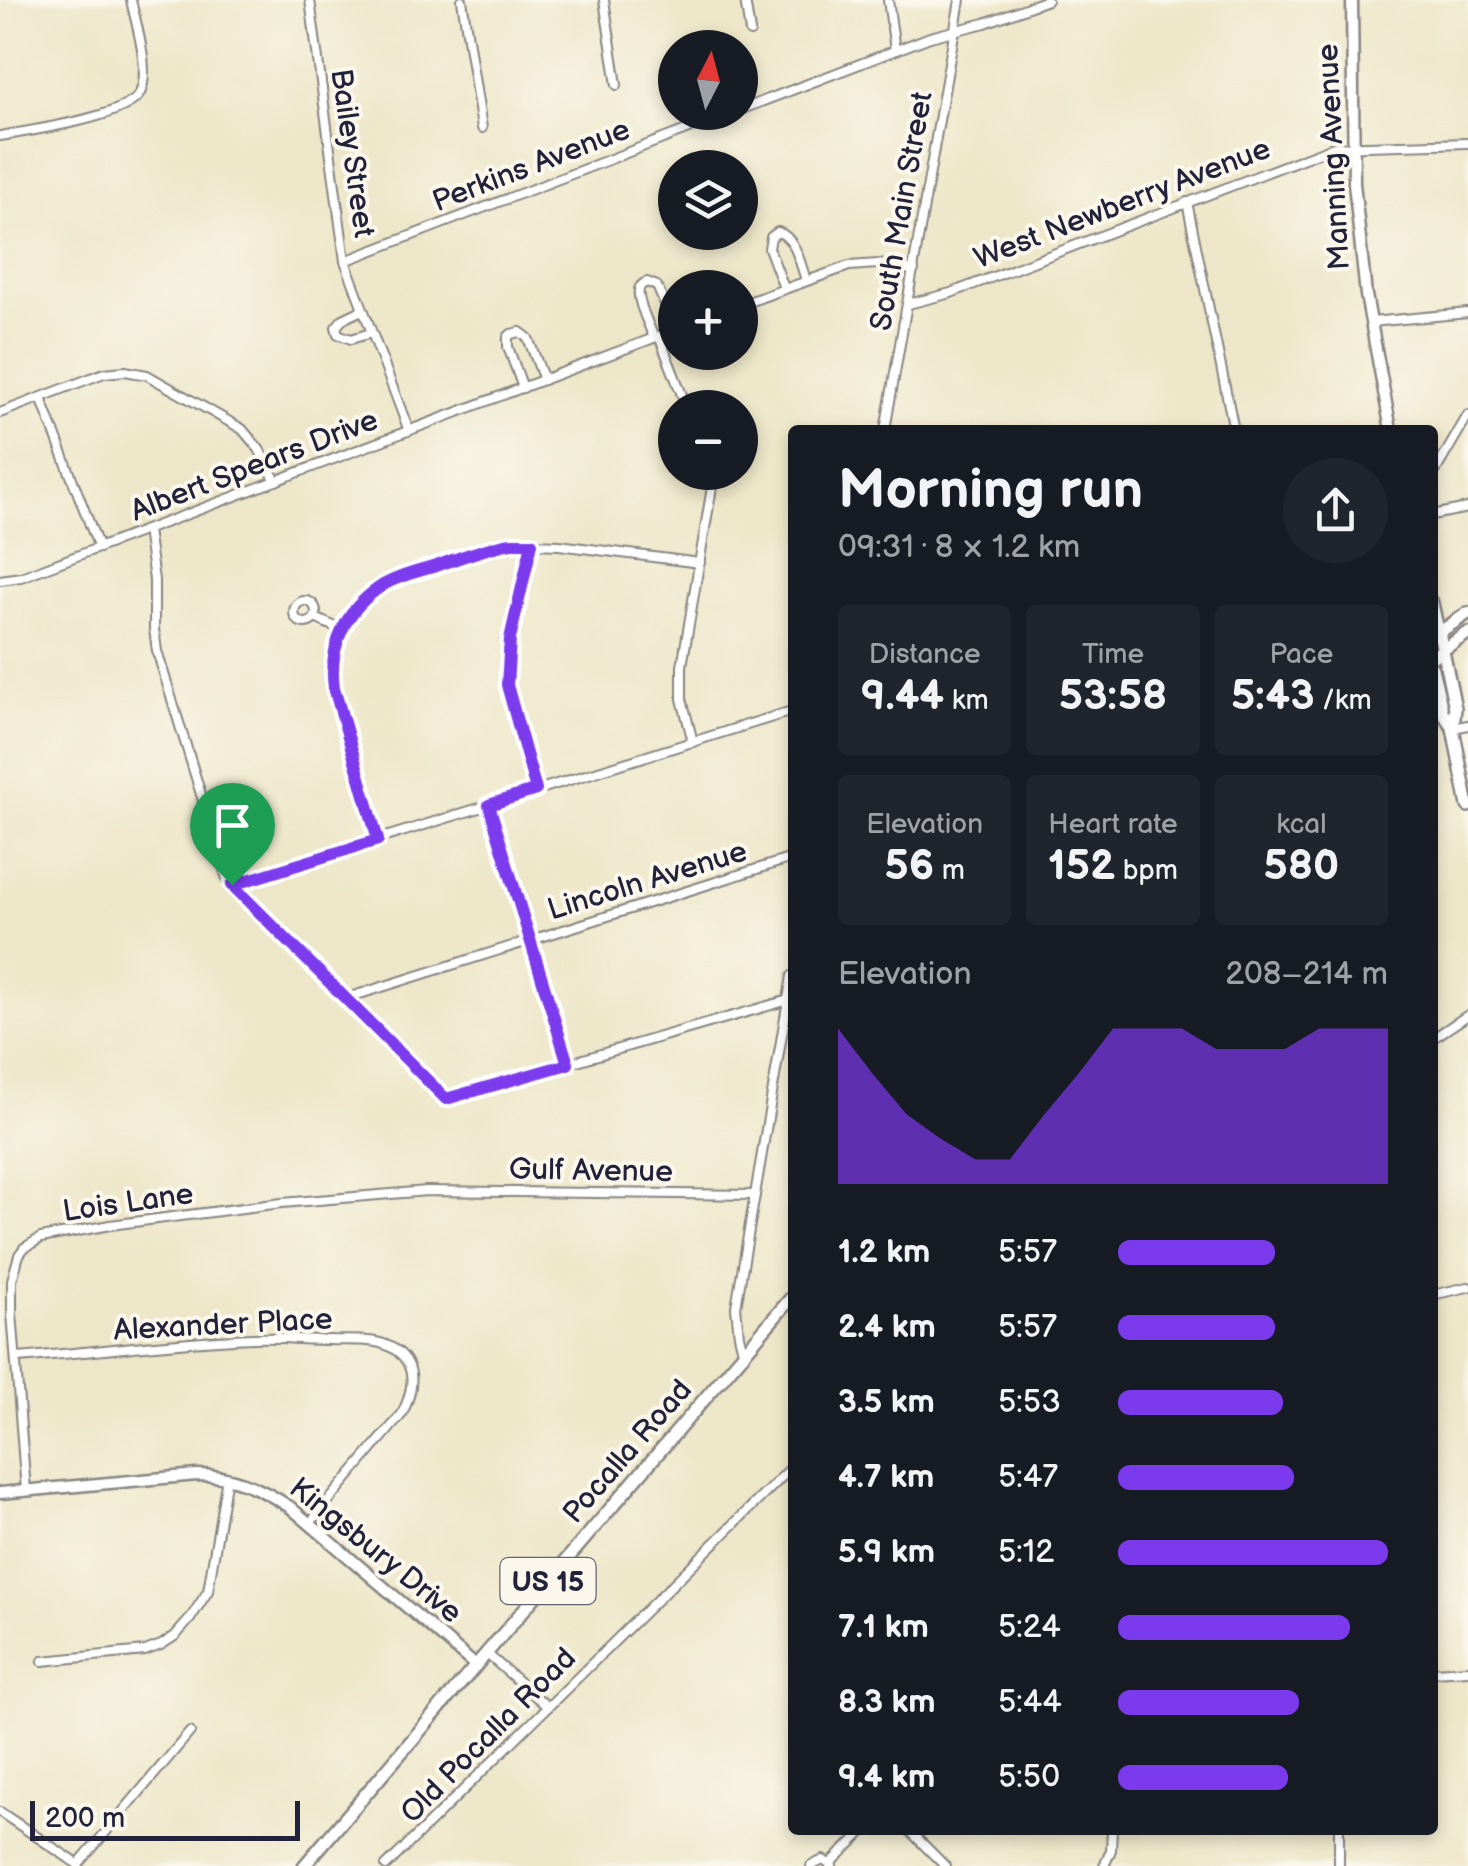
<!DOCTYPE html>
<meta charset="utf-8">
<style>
body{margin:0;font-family:"Balsamiq Sans",sans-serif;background:#20242c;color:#f1f3f6;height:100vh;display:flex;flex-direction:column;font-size:38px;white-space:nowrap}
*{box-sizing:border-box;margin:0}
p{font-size:32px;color:#9ea1a6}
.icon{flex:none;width:55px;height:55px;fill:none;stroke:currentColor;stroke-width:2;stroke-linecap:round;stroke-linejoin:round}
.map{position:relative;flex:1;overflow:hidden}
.side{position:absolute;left:788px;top:425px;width:650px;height:1410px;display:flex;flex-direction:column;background:#171b24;border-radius:10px;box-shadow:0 5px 15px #0003}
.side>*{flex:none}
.needle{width:65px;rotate:6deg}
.tools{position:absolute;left:658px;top:30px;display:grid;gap:20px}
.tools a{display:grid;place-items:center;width:100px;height:100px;border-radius:50%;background:#171b24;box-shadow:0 5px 15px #0003;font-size:50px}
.scale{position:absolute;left:30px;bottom:25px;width:270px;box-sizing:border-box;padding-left:10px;border:5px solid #22223b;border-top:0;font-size:28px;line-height:35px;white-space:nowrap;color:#22223b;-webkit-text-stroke:8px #fbf7ec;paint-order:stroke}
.pin{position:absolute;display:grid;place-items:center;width:85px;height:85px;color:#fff;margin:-102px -42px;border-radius:50% 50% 50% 0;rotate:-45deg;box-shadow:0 0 10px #0007}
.pin .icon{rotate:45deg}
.round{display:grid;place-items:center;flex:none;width:105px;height:105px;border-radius:52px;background:#20242c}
.head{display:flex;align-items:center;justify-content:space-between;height:170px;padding:0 50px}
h1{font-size:55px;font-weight:700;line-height:75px}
.metrics{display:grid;grid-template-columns:repeat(3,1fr);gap:15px;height:170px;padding:10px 50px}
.metrics div{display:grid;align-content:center;border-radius:10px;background:#20242c;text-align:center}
.metrics b{font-size:42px;font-weight:700}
.metrics small{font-size:28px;font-weight:400}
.metrics p{font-size:28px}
.chart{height:280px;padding:20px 50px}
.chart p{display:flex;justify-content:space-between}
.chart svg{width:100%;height:180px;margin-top:10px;fill:#7c3aed;opacity:.7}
ul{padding:0 50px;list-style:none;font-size:32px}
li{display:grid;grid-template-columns:160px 120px 1fr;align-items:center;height:75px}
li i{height:25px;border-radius:12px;background:#7c3aed}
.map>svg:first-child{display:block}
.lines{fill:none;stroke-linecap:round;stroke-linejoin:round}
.street-casing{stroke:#888482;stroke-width:12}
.secondary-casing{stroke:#888482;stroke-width:15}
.primary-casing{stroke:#888482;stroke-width:16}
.street{stroke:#fff;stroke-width:8}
.secondary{stroke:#fff;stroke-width:10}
.primary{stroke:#fff;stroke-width:11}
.route-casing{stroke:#fff;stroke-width:20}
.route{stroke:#7c3aed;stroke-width:12}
.labels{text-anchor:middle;stroke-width:8;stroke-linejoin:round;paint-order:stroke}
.shield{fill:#fbf7ec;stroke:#636270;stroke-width:2.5}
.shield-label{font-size:28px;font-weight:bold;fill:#22223b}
.street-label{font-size:30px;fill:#22223b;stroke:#fbf7ec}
</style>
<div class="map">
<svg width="1468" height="1866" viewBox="0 0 1468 1866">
<rect width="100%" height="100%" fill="#fbf7ec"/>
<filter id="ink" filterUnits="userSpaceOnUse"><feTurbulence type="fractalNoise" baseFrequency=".01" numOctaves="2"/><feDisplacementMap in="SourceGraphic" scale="20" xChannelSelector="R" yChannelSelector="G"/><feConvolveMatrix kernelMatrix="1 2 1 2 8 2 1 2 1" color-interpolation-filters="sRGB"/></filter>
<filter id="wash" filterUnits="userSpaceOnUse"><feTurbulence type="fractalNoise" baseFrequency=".0048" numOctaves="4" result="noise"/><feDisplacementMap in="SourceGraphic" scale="40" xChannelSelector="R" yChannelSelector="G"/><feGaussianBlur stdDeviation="2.25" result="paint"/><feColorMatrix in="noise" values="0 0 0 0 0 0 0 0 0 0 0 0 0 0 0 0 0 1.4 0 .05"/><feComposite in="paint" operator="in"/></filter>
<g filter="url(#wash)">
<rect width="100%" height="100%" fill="#ede6c8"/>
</g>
<g filter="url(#ink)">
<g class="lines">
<defs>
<g id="street">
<path d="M310 0 345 261 409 431"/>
<path d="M462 0 482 128"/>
<path d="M604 0 617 85"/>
<path d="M745 0 750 32"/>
<path d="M888 0 895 50"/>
<path d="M740 110 930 37 985 23 1047 0"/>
<path d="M0 136C28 131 129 117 140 93 151 70 136 24 131 0"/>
<path d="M1187 202 1234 430"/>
<path d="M345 261 733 112"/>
<path d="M784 288 769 248 771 237 778 232C796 238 800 263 806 280"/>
<path d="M908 304 951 293 1333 147 1468 143"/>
<path d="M740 305 849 266 878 264 914 270"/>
<path d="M362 310 343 319 336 327 338 334 351 339 371 333"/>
<path d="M1371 322 1468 313"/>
<path d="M659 336 687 408"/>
<path d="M654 338C650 327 634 296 640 287 642 284 645 283 647 282L657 286 675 329"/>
<path d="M523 388 508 347V337L511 334 520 332 528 338 544 380"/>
<path d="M41 398 99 548"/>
<path d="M0 413 104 373 125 371 147 375 242 429 259 449 276 481"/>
<path d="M885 430 960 0"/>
<path d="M1432 477 1468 415"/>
<path d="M1432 515 1468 508"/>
<path d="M147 530 154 580V629L157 651 227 879 280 935 445 1099 792 999"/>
<path d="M532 543C522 586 503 639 507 683 510 719 526 756 536 791"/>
<path d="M0 580 21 577 675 330"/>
<circle cx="305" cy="612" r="11"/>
<path d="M315 618 342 630"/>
<path d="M1453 728 1468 725"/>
<path d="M693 742 682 699V666L712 487 710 472"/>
<path d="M489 805 568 1063"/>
<path d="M378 840 342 721 334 689 332 664 336 642 342 630 349 618 370 596 393 580 477 552 511 543 559 545 700 563"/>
<path d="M231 885 792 711"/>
<path d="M344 999 792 858"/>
<path d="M1432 1039 1468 1015"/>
<path d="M1432 1295 1468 1287"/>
<path d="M744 1355 739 1335 736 1307 792 976"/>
<path d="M16 1358C95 1352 174 1341 254 1338 279 1337 305 1340 330 1340 352 1341 379 1337 397 1351 419 1368 412 1393 402 1414L310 1523"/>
<path d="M26 1491 12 1313V1280L19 1255 24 1248 41 1238 110 1225 282 1203 427 1191 755 1195"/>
<path d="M487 1654 548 1707"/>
<path d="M43 1661 145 1651 161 1645 175 1636 190 1619 208 1591 227 1477"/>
<path d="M1432 1672 1468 1670"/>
<path d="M0 1812 79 1865"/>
<path d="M909 1830 945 1866"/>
<path d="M1339 1830V1866"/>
<path d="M830 1864 865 1830"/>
<path d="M78 1865 190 1732"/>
<path d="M386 1866 792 1467"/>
<path d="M811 1866 823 1860 832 1866"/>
<path d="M1104 1866 1111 1850 1112 1830"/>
</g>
<g id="secondary">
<path d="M1352 0 1354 183 1366 295 1391 430"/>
<path d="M1432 602 1439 632"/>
<path d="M0 1493 197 1475C233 1475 260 1488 290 1507L476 1666"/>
</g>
<g id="primary">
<path d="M1439 632 1455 708 1453 728 1468 806"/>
<path d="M1434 636 1468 613"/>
<path d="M1432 657 1468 633"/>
<path d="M1432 668 1442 711 1453 728"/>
<path d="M304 1866 792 1297"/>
</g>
</defs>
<!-- street casing -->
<use href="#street" class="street-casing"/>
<!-- secondary casing -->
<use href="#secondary" class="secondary-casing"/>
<!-- primary casing -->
<use href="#primary" class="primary-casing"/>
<!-- street -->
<use href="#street" class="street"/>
<!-- secondary -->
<use href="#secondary" class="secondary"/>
<!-- primary -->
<use href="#primary" class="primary"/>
</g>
</g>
<g class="lines" filter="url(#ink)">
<defs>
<path id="route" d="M511 543H532L510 639 507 685 536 790 489 805 568 1064 446 1099 232 885 378 840 334 688C328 644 347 607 385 584 401 575 420 571 436 566 461 557 485 548 511 543Z"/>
</defs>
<!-- route casing -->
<use href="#route" class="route-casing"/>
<!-- route -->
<use href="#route" class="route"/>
</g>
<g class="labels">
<!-- shield labels -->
<rect class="shield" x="500.5" y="1558" width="95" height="46" rx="8"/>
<g class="shield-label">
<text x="548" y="1591">US 15</text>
</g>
<!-- street labels -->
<g class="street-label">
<text transform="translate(353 153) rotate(82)" y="10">Bailey Street</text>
<text transform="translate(1333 157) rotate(-93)" y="10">Manning Avenue</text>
<text transform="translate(531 165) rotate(-21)" y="10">Perkins Avenue</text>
<text transform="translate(1122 203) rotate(-21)" y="10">West Newberry Avenue</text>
<text transform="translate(901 211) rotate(-80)" y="10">South Main Street</text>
<text transform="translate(254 465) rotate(-21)" y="10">Albert Spears Drive</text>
<text transform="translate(647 880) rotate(-17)" y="10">Lincoln Avenue</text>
<text transform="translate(591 1170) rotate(1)" y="10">Gulf Avenue</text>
<text transform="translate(128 1202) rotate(-8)" y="10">Lois Lane</text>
<text transform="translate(223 1324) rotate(-3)" y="10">Alexander Place</text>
<text transform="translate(627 1451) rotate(-49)" y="10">Pocalla Road</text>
<text transform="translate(376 1550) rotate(39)" y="10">Kingsbury Drive</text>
<text transform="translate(488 1735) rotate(-45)" y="10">Old Pocalla Road</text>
</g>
</g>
</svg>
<div class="tools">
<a><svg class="needle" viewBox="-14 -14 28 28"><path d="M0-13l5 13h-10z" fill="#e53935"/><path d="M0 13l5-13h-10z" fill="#9ea1a6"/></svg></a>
<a><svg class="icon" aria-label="layers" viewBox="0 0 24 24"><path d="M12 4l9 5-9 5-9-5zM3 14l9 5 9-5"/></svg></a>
<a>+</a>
<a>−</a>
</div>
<div class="scale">200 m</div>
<div class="pin" style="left:232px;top:885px;background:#1e9e55"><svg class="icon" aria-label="arrive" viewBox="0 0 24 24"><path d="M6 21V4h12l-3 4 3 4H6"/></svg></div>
<section class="side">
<div class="head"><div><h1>Morning run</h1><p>09:31 · 8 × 1.2 km</p></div><a class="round"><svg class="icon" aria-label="share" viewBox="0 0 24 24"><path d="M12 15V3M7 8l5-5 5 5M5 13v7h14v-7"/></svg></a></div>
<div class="metrics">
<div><p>Distance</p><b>9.44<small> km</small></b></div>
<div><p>Time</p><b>53:58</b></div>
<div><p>Pace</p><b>5:43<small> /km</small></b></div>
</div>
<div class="metrics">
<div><p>Elevation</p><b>56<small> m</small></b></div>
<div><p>Heart rate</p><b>152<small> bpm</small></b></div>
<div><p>kcal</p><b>580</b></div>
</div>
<div class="chart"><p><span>Elevation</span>208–214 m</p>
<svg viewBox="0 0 160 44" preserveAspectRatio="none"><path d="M0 44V6L10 17L20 27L30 33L40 38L50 38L60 27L70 17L80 6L90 6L100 6L110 11L120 11L130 11L140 6L150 6L160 6V44z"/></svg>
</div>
<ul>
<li><b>1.2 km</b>5:57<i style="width:58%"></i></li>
<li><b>2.4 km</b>5:57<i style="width:58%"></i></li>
<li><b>3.5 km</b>5:53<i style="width:61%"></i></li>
<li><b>4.7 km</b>5:47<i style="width:65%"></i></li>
<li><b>5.9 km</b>5:12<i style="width:100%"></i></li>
<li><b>7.1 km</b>5:24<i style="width:86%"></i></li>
<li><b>8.3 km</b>5:44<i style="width:67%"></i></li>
<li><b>9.4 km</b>5:50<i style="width:63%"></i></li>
</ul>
</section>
</div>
